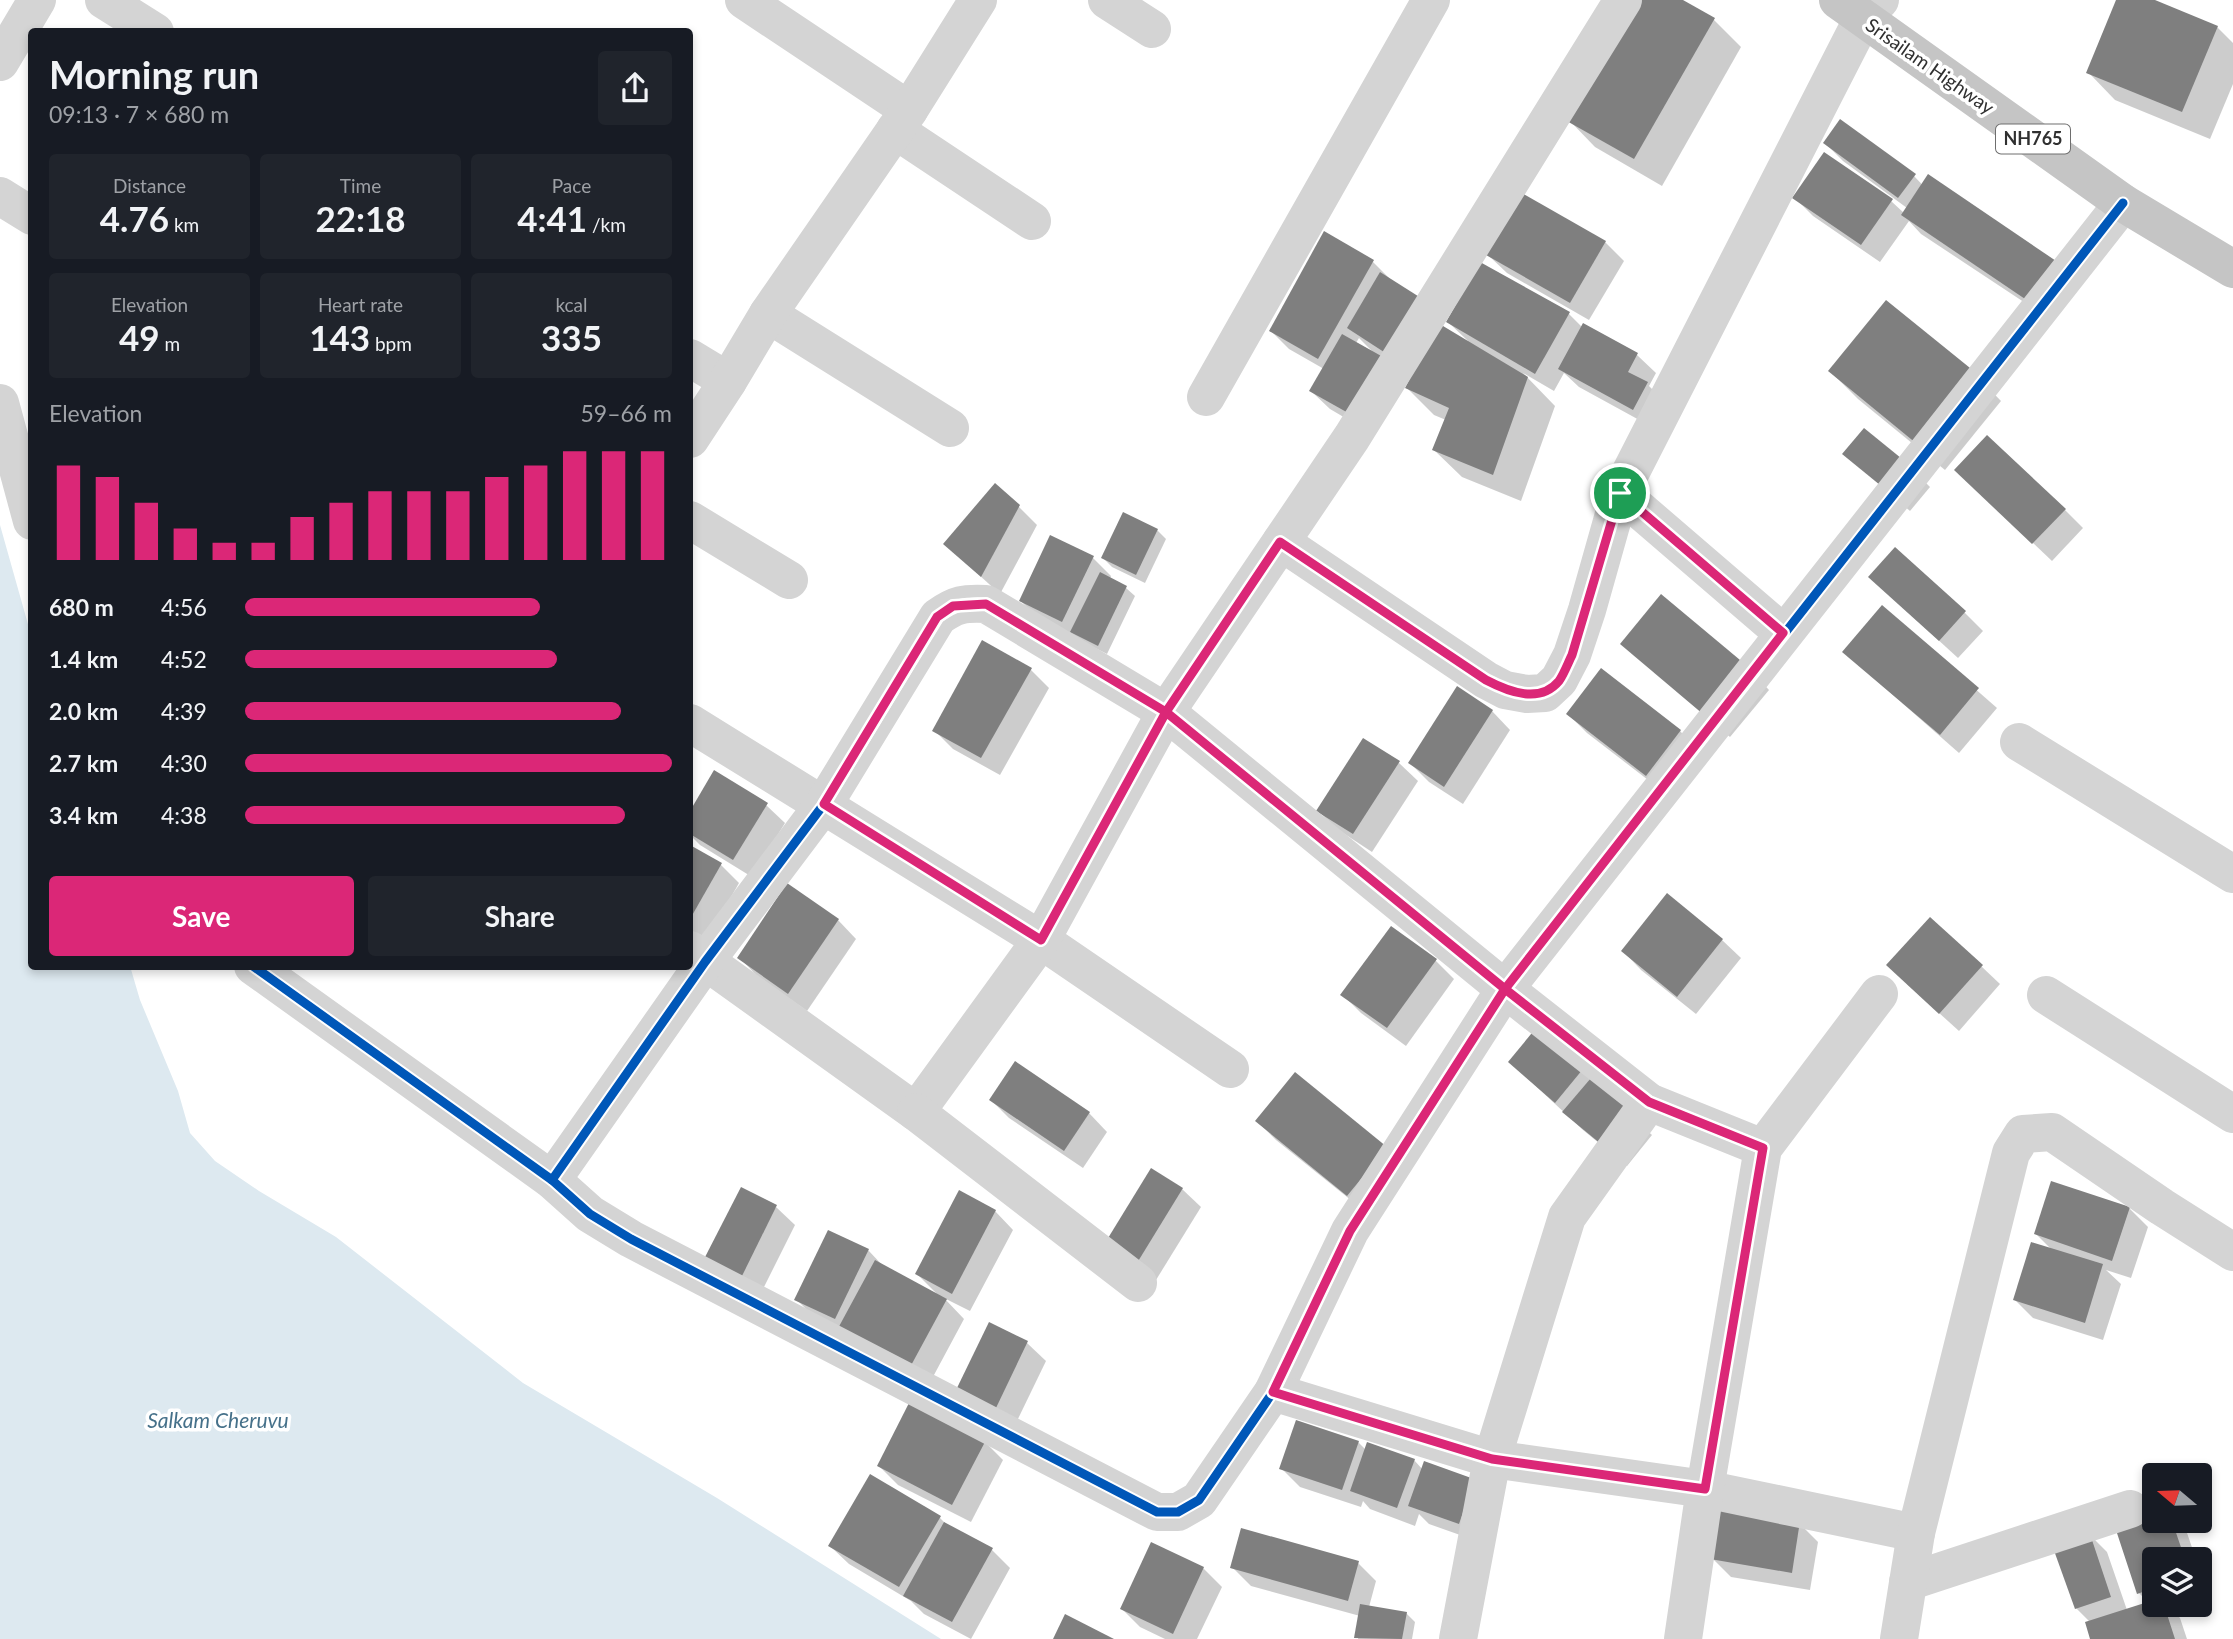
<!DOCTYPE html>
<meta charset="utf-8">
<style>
body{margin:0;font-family:Lato,sans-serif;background:#20242c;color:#f1f3f6;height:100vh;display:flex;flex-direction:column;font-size:26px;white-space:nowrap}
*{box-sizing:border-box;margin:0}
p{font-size:23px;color:#9ea1a6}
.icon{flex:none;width:38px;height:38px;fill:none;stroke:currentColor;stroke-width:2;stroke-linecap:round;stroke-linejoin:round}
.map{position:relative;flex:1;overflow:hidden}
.side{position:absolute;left:28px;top:28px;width:665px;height:942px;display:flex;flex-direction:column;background:#171b24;border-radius:7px;box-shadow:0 4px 10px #0003}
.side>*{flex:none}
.needle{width:46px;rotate:289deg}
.tools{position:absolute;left:2142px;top:1463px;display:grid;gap:14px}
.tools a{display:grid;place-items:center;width:70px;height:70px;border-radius:7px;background:#171b24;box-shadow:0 4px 10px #0003;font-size:35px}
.pin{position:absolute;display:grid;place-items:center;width:60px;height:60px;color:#fff;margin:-30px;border:4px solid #fff;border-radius:50%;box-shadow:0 2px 7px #0007}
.round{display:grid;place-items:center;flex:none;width:74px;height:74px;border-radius:7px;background:#20242c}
.overview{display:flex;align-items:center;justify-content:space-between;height:119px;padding:0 21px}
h1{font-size:38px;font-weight:700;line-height:52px}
.figures{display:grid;grid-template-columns:repeat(3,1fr);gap:10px;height:119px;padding:7px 21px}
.figures div{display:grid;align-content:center;border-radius:7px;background:#20242c;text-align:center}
.figures b{font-size:35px;font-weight:700}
.figures small{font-size:19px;font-weight:400}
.figures p{font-size:19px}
.chart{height:196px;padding:14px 21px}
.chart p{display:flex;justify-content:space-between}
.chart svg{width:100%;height:126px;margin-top:7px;stroke:#db2777;stroke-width:6}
.button{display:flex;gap:14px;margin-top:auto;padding:14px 21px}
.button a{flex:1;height:80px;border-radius:7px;background:#db2777;color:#fff;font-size:28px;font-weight:700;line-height:80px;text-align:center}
.button a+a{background:#20242c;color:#f1f3f6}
ul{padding:0 21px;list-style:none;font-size:23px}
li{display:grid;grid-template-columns:112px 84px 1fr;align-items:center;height:52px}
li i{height:18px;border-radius:9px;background:#db2777}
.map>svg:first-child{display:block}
.water{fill:#dde9f0}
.shadow{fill:#0003;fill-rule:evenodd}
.building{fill:#7f7f7f}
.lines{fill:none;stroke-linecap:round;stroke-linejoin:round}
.minor{stroke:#d4d4d4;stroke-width:38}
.trunk{stroke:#c5c5c5;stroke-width:38}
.cycleway-casing{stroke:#fff;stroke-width:13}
.cycleway{stroke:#0057b8;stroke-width:9}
.route-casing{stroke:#fff;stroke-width:14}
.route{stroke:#db2777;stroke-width:9}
.labels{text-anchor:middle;stroke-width:7;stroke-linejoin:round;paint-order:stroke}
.shield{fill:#fff;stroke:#6e6e6e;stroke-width:2}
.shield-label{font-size:18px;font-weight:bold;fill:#303030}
.street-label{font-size:19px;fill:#303030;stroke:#fff}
.water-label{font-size:21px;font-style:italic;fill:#46718a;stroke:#fff}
</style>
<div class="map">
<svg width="2233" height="1639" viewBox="0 0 2233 1639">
<rect width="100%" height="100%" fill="#fff"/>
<!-- water -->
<path class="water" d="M0 525 31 635 32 966H130L140 1000 178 1091 190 1133 215 1161 259 1191 336 1237 523 1383 717 1498 941 1639H0Z"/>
<!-- shadow -->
<g class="shadow">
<path d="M1679 0 1714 20 1741 47 1662 186 1595 147 1568 119Z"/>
<path d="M2118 0H2151L2217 27 2233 43V84L2210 139 2115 100 2088 72Z"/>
<path d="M1825 143 1914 176 2051 320 1921 234 1909 221 1880 262 1813 216 1795 198 1891 201 1904 213 1907 208 1843 161Z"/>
<path d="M1605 242 1624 261 1589 320 1507 273 1488 255Z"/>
<path d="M1373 262 1391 280 1406 371 1379 356 1369 432 1330 409 1311 391 1324 369 1289 349 1271 331ZM1359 338 1372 351 1356 343Z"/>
<path d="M1569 314 1583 328 1584 326 1637 355 1656 373 1649 386 1665 402 1652 427 1579 387 1564 373 1554 391 1523 373 1555 406 1521 501 1462 477 1434 450 1446 420 1434 415 1407 388 1468 341 1448 322Z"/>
<path d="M1830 371 1974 373 2001 401 1945 470 1858 399Z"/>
<path d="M1845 454 1911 468 1930 487 1910 511Z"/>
<path d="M1975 488 2065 510 2083 528 2052 561Z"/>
<path d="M1018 506 1037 525 1000 594 945 544Z"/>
<path d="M1157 530 1166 539 1145 583 1112 567 1103 558Z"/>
<path d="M1093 558 1111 576 1110 579 1126 588 1135 596 1107 654 1039 620 1021 601Z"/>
<path d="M1889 595 1964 612 1983 631 1958 658Z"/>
<path d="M1883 608 1997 708 1959 753 1844 652Z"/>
<path d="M1622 644 1751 671 1769 690 1730 737Z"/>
<path d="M1031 670 1049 688 1000 775 953 749 934 730Z"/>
<path d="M1492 711 1510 730 1463 804 1429 782 1410 763Z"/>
<path d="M1568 714 1680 731 1698 750 1665 793 1587 733Z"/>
<path d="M1364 740 1399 763 1418 781 1372 852 1337 829 1318 811Z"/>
<path d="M715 773 766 805 785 823 752 877 700 845 690 835V814Z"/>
<path d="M690 847 721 865 739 883 705 943 690 934Z"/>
<path d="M838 920 856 939 807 1011 757 976 739 957Z"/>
<path d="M1722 940 1741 958 1696 1014 1641 970 1623 951Z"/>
<path d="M1435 960 1454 979 1406 1046 1361 1013 1343 995Z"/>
<path d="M1981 966 2000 984 1959 1031 1907 984Z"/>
<path d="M1537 1030 1652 1135 1627 1166 1583 1130 1510 1062Z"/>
<path d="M991 1100 1089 1113 1107 1132 1083 1168 1009 1118Z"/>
<path d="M1257 1121 1386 1148 1367 1213 1276 1140Z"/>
<path d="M1182 1189 1201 1207 1156 1280 1125 1261Z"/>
<path d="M776 1207 795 1225 759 1297 723 1280Z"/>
<path d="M2129 1208 2148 1227 2131 1278 2106 1270 2121 1284 2103 1340 2033 1318 2015 1300 2053 1251 2036 1234Z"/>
<path d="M995 1211 1013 1230 970 1311 944 1298 964 1319 927 1388 815 1318 796 1299 868 1250 884 1267 937 1294 917 1274Z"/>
<path d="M990 1324 1027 1343 1046 1361 1014 1427 976 1408Z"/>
<path d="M985 1442 1003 1460 971 1522 898 1485 879 1466Z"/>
<path d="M1358 1442 1366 1450 1414 1460 1423 1470 1473 1480 1477 1541 1429 1524 1419 1514 1415 1526 1370 1509 1363 1501 1361 1507 1300 1487 1281 1468Z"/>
<path d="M2154 1516V1521H2177L2186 1530 2196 1559H2154V1605H2176L2170 1607 2180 1618 2187 1639H2092L2090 1622 2076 1608 2088 1533 2107 1552 2127 1610 2149 1603 2139 1593 2117 1529Z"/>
<path d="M940 1518 948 1526 992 1550 1010 1568 971 1639 924 1614 911 1601 849 1564 830 1546Z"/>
<path d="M1799 1523 1818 1542 1810 1590 1731 1577 1712 1558Z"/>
<path d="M1358 1563 1376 1581 1369 1607 1406 1613 1415 1622 1412 1639H1358L1360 1616 1251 1586 1232 1567Z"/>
<path d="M1203 1568 1222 1587 1197 1639H1165L1140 1627 1122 1609Z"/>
<path d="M2200 1570 2208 1594 2200 1596Z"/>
</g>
<!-- building -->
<g class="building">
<path d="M1634 0H1683L1715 18 1634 159 1565 120Z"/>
<path d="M2116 0H2155L2218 26 2182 112 2086 73Z"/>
<path d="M1840 119 1916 174 1898 198 1823 143Z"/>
<path d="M1824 152 1893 199 1861 245 1792 198Z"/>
<path d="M1928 174 2059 263 2031 303 1901 215Z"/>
<path d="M1522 193 1606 241 1570 303 1486 255Z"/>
<path d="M1324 231 1374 260 1318 359 1269 331Z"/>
<path d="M1480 262 1570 312 1535 374 1446 322Z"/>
<path d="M1380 272 1421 298 1387 354 1347 328Z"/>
<path d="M1886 300 1975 372 1917 444 1828 371Z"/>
<path d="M1438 323 1528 377 1493 475 1432 450 1449 408 1405 388Z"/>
<path d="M1583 323 1638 353 1628 372 1648 382 1633 410 1558 369Z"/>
<path d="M1342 334 1383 357 1350 414 1309 391Z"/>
<path d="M1864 428 1912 467 1891 494 1842 454Z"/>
<path d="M1987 435 2066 509 2032 544 1954 470Z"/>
<path d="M995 483 1020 505 981 577 943 544Z"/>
<path d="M1123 512 1158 529 1136 575 1101 558Z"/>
<path d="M1050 535 1094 556 1062 622 1019 601Z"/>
<path d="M1895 547 1966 611 1939 641 1868 577Z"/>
<path d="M1100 572 1127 586 1098 646 1070 632Z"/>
<path d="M1661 594 1752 670 1710 720 1620 644Z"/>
<path d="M1882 605 1979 688 1940 735 1842 652Z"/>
<path d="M982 640 1032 668 981 758 932 731Z"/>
<path d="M1601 668 1681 730 1646 776 1566 714Z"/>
<path d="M1457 686 1493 710 1444 787 1408 763Z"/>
<path d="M1363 738 1400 761 1353 834 1316 811Z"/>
<path d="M714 770 768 803 733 860 690 834V811Z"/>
<path d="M690 845 722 863 690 919Z"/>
<path d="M787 883 839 919 788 994 737 958Z"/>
<path d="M1667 893 1723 939 1677 997 1621 951Z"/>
<path d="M1930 917 1983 965 1939 1014 1886 965Z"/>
<path d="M1391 926 1437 959 1387 1028 1340 995Z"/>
<path d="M1536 1028 1583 1069 1555 1103 1508 1062Z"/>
<path d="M1015 1061 1090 1112 1064 1151 989 1100Z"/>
<path d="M1295 1072 1387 1147 1347 1196 1255 1121Z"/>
<path d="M1591 1078 1635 1115 1607 1149 1562 1112Z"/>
<path d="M1151 1168 1183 1188 1137 1263 1105 1243Z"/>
<path d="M2051 1181 2130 1207 2112 1261 2034 1234Z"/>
<path d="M741 1187 777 1205 740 1280 703 1261Z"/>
<path d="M959 1190 996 1210 952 1294 915 1274Z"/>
<path d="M828 1230 869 1249 835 1319 794 1300Z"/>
<path d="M2031 1242 2103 1264 2085 1323 2013 1300Z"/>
<path d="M875 1260 947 1299 908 1371 836 1332Z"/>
<path d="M989 1322 1028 1341 995 1410 956 1390Z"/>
<path d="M910 1401 986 1440 952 1505 877 1466Z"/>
<path d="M1296 1420 1359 1441 1342 1490 1279 1469Z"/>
<path d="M1367 1442 1415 1459 1397 1508 1350 1491Z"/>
<path d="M1424 1461 1474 1479 1459 1524 1408 1506Z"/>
<path d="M870 1474 941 1516 899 1587 828 1546Z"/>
<path d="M1719 1507 1800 1521 1792 1573 1710 1559Z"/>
<path d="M2154 1514V1521H2172L2185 1559H2154V1588L2137 1594 2115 1527Z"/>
<path d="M944 1522 993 1548 952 1622 903 1596Z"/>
<path d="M1241 1528 1359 1561 1348 1601 1230 1568Z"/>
<path d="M2089 1531 2111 1597 2075 1609 2052 1545Z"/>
<path d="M1151 1542 1204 1567 1173 1634 1120 1609Z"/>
<path d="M2154 1600V1605H2164L2175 1639H2090L2085 1622Z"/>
<path d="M1360 1604 1407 1612 1402 1639 1354 1638Z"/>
<path d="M1065 1614 1114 1639H1053Z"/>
</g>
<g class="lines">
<!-- minor -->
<g class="minor">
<path d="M104 0 155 32"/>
<path d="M744 0 909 110"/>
<path d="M1107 0 1152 29"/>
<path d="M0 62 37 0"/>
<path d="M895 130 1032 221"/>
<path d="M0 196 32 216"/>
<path d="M768 314 950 428"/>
<path d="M690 358 728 381"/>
<path d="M1206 397 1431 0"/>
<path d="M0 403 32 521"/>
<path d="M690 439 728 381 768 314 909 110 978 0"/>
<path d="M1620 493 1783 633"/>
<path d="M690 520 789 580"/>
<path d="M1281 542 1486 680 1505 690 1527 694 1545 693 1559 680 1572 655 1587 610 1620 493 1863 18 1880 0"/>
<path d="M690 723 1041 940 1230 1069"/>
<path d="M2019 742 2233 874"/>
<path d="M690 950 916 1112 1041 940 1166 712 1352 437 1623 0"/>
<path d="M253 966 552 1180 590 1214 631 1239 1157 1512H1178L1199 1500 1273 1392 1350 1231 1505 989 2123 203"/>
<path d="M2046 995 2233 1114"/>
<path d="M916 1112 1138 1283"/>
<path d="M552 1180 705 962 824 804 938 617C956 604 964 603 986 604L1166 712 1505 989 1649 1102 1763 1148"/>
<path d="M1273 1392 1492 1459 1705 1489 1916 1533"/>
<path d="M1908 1582 2130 1509"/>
<path d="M1458 1639 1492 1459 1567 1217 1649 1102"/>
<path d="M1683 1639 1705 1489 1763 1148 1879 994"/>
<path d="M1899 1639 1916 1533 2011 1153 2023 1134 2052 1132 2162 1207 2233 1252"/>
</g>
<!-- trunk -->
<path class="trunk" d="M1838 0 2123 203 2233 269"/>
<defs>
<g id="cycleway">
<path d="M253 966 552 1180 590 1214 631 1239 1157 1512H1178L1199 1500 1273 1392 1350 1231 1505 989 2123 203"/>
<path d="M552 1180 705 962 824 804 938 617C956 604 964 603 986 604L1166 712 1505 989 1649 1102 1763 1148"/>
</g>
</defs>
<!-- cycleway casing -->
<use href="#cycleway" class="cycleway-casing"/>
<!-- cycleway -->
<use href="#cycleway" class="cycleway"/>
</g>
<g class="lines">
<defs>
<path id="route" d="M1620 493 1572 655C1568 663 1564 674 1559 681 1540 704 1509 692 1486 680L1280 542 1166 712 1041 940 824 804 937 617 953 606 986 604 1166 712 1505 989 1350 1231 1273 1392 1492 1459 1705 1489 1763 1148 1649 1102 1505 989 1783 633 1620 493"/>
</defs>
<!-- route casing -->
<use href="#route" class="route-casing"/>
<!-- route -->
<use href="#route" class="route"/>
</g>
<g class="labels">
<!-- shield labels -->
<rect class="shield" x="1996" y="124.5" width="74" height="29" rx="5"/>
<g class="shield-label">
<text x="2033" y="145">NH765</text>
</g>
<!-- street labels -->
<g class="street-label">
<text transform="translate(1930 66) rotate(35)" y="7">Srisailam Highway</text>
</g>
<!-- water labels -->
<g class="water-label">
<text x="218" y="1428">Salkam Cheruvu</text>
</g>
</g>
</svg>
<div class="tools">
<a><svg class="needle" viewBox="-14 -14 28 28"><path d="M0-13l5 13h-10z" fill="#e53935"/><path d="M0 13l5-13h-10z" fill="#9ea1a6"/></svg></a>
<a><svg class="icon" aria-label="layers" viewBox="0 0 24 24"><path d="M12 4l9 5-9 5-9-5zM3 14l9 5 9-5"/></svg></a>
</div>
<div class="pin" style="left:1620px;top:493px;background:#1e9e55"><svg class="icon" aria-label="arrive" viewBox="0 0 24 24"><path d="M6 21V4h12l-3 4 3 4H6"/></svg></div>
<section class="side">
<div class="overview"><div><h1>Morning run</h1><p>09:13 · 7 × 680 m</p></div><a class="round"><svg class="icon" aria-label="share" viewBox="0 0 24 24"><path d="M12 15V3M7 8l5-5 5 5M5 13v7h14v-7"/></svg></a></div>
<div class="figures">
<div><p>Distance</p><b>4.76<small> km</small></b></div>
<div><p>Time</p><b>22:18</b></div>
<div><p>Pace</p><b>4:41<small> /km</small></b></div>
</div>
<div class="figures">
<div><p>Elevation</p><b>49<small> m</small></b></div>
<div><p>Heart rate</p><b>143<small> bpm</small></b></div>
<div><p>kcal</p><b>335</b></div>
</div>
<div class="chart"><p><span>Elevation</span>59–66 m</p>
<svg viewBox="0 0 160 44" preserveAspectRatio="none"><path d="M5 44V11M15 44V15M25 44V24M35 44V33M45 44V38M55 44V38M65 44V29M75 44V24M85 44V20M95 44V20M105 44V20M115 44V15M125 44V11M135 44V6M145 44V6M155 44V6"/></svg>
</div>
<ul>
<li><b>680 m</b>4:56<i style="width:69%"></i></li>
<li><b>1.4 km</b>4:52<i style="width:73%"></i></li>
<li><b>2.0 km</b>4:39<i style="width:88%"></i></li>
<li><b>2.7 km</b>4:30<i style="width:100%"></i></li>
<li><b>3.4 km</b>4:38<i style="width:89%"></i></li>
</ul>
<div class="button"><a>Save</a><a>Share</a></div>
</section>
</div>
